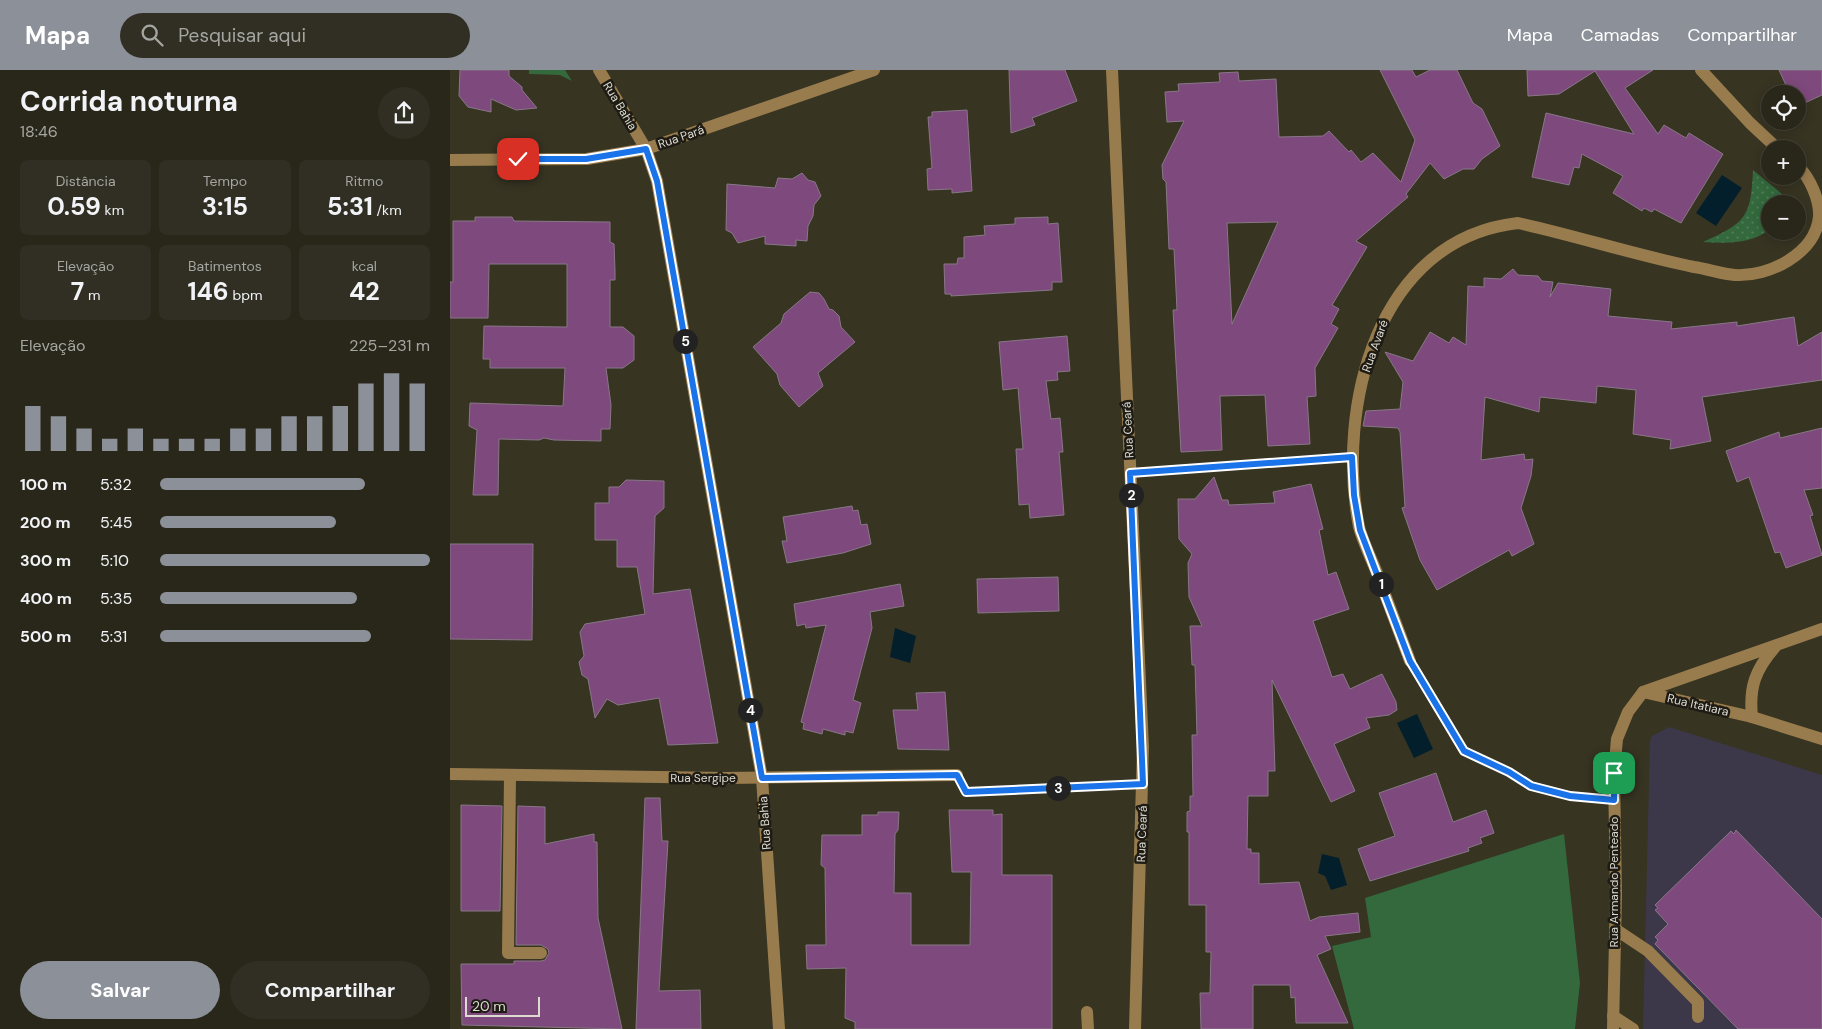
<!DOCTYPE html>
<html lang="pt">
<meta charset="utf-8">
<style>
body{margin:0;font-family:"DM Sans",sans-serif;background:#312f23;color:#f1f3f6;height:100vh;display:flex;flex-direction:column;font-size:19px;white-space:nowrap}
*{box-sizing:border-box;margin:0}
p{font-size:16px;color:#a5a5a2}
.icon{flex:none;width:28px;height:28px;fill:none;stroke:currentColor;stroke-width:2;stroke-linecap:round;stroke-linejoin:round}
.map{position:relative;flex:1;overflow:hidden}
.side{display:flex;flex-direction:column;background:#29271a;width:450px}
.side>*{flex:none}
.controls{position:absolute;left:1311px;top:15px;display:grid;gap:10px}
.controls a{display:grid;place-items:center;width:45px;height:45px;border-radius:50%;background:#29271a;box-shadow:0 2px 12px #0003,0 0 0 1px #454439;font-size:25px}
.scale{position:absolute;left:15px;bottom:12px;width:75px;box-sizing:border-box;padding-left:5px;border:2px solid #dddbd1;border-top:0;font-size:14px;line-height:18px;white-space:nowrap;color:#dddbd1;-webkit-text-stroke:4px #1d1b13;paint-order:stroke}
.pin{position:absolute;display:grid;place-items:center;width:42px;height:42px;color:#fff;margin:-21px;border-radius:10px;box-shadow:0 2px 8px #0006}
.km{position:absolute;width:25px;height:25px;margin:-12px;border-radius:50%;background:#222;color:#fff;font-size:14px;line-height:25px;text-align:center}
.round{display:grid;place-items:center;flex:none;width:52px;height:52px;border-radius:26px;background:#312f23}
.head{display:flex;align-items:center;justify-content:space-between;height:85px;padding:0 20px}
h1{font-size:28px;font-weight:700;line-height:38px}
.figures{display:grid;grid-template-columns:repeat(3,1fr);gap:8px;height:85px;padding:5px 20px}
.figures div{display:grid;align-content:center;border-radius:8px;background:#312f23;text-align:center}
.figures b{font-size:25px;font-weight:700}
.figures small{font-size:14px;font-weight:400}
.figures p{font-size:14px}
.chart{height:140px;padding:10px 20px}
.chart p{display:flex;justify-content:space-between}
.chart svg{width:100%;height:90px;margin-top:5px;stroke:#8c9099;stroke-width:6}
.action{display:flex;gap:10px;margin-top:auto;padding:10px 20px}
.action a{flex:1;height:58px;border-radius:30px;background:#8c9099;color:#fff;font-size:20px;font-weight:700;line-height:58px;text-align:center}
.action a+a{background:#312f23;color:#f1f3f6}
ul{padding:0 20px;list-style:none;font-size:16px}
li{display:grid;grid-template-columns:80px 60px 1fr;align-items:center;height:38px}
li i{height:12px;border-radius:6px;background:#8c9099}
header{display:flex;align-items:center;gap:30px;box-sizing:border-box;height:70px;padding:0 25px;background:#8c9099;color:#fff}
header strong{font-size:24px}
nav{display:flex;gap:28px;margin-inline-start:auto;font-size:18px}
.search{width:350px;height:45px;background:#312f23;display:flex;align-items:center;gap:12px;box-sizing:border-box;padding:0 18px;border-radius:28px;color:#a5a5a2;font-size:19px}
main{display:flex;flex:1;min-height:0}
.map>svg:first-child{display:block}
.education{fill:#3d3849}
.park{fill:url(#park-dots)}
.garden{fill:#33693d}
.water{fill:#041f2c}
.building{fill:#7e497c;stroke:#887887;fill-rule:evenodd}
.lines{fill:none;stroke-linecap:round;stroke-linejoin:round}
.path{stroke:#6d6a5b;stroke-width:3;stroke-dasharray:2.5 4;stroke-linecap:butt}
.minor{stroke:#997c4e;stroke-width:12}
.route-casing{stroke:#fff;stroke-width:10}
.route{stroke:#1a73e8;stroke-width:6}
.labels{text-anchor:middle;stroke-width:5;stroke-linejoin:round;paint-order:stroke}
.street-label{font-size:12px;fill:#dddbd1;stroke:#1d1b13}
</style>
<header>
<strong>Mapa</strong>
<div class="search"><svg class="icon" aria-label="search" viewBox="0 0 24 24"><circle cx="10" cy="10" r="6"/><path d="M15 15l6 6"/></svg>Pesquisar aqui</div>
<nav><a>Mapa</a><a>Camadas</a><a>Compartilhar</a></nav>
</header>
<main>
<section class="side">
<div class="head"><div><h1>Corrida noturna</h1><p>18:46</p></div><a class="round"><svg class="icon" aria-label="share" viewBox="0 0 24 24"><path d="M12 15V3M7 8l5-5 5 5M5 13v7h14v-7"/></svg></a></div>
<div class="figures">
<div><p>Distância</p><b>0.59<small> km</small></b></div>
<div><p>Tempo</p><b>3:15</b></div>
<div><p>Ritmo</p><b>5:31<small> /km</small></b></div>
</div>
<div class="figures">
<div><p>Elevação</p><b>7<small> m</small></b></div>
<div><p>Batimentos</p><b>146<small> bpm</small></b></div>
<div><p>kcal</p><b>42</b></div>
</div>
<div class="chart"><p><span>Elevação</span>225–231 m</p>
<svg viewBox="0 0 160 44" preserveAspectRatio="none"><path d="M5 44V22M15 44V27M25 44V33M35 44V38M45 44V33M55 44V38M65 44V38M75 44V38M85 44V33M95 44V33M105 44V27M115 44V27M125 44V22M135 44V11M145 44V6M155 44V11"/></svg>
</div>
<ul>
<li><b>100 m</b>5:32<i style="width:76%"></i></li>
<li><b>200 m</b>5:45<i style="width:65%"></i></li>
<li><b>300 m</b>5:10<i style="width:100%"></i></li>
<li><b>400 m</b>5:35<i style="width:73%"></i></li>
<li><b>500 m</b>5:31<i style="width:78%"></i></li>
</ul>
<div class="action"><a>Salvar</a><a>Compartilhar</a></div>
</section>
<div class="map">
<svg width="1372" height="959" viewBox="0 0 1372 959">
<defs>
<pattern id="park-dots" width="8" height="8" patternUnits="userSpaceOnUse" patternTransform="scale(1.25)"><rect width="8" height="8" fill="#33693d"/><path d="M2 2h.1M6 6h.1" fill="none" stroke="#507e58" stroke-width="1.8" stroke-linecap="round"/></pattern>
</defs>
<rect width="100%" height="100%" fill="#373422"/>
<!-- education -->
<path class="education" d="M1219 657 1372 705V959H1193L1200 671 1202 666Z"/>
<!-- park -->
<path class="park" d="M1303 100 1332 124 1334 134H1320V159C1300 175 1277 173 1253 172 1296 153 1301 147 1303 100Z"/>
<!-- garden -->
<g class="garden">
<path d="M79 0H115L122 11 110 5 79 4Z"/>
<path d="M1114 764 1130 913 1125 959H904L882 876 921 867 915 828Z"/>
</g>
<!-- water -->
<g class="water">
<path d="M1272 105 1292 118 1266 156 1246 143Z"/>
<path d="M445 558 466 566 460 593 440 587Z"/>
<path d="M967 644 983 679 964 688 947 653Z"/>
<path d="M872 784 889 788 897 815 881 820 875 806 868 803Z"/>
</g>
<!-- building -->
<g class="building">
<path d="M10 0H59V6L72 17V20L87 38 66 40 41 29V42L18 37 9 26Z"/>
<path d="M559 0H615L627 31 582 48 585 55 561 63Z"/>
<path d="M930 0H962L966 7 980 0H1007L1023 33 1032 39 1050 76 1032 89 1024 99H1013L994 109 980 93 956 124 958 127 906 171 917 177 882 235 889 239 881 254 888 258 865 298 866 326 857 327 860 374 818 376 815 325 770 326 772 380 731 382 723 240H727L724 179H719L716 112 713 109 712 95 734 51 717 52 715 22 729 21 728 14 770 12 769 3 788 2 789 11 826 9 829 67 873 66 879 61 899 82 901 80 911 92 923 83 951 112 965 70ZM828 152 782 254 777 153Z"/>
<path d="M1077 0H1203L1175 18 1208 64 1214 55 1236 68 1239 63 1273 84 1231 153 1204 139 1202 142 1194 138 1192 141 1163 123 1173 106 1132 84 1129 98 1124 97 1119 115 1082 107 1096 43 1184 64 1145 1 1109 24 1078 26Z"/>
<path d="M1329 0H1372V25L1348 36V24H1340Z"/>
<path d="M517 40 522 121 502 123V119L478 120 477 99 482 98 478 47H482V42Z"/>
<path d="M352 103 358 110 365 112 371 126 364 135 363 146 358 156 357 171 346 170V176L315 174V166L288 173 282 163 276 160 277 114 325 118 328 108 342 109Z"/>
<path d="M25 147H62L64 151 160 152V172L164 174 165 200V210H160V257H173L184 266V290L173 298H156L161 335 160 359H151V371L104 370 94 368 89 370 49 369 48 425H23L27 360 19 356 20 333 113 336 115 298H40V289H33L34 256 117 257V194H39L38 248H0V212H3V151H25Z"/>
<path d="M598 147V154L608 153 612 212H602V220L501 226V224H495L494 194H507L508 188H514V167L535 165 534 156 565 154V148Z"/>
<path d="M1063 199 1068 205 1088 206 1092 211 1103 212 1100 227 1108 213 1161 219 1158 246 1222 252 1221 259 1287 252V256L1344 247 1348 276 1372 262V310L1252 327 1261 371 1220 379 1221 370 1183 364 1186 320 1147 316 1146 333 1090 327 1089 342 1035 327 1031 390 1074 384 1075 390 1083 389 1081 406 1071 438 1084 474 1062 486 1059 480 987 520 970 490 952 438 955 437 950 362 948 358 913 356 916 341 950 339 953 312 935 282 963 291 980 262 999 273 1003 267 1016 275 1018 216 1034 217V208L1051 209Z"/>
<path d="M360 222 369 223 374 229 379 239 383 240 389 246 391 257 405 272 368 303 373 316 349 337 330 315 327 304 303 277 331 253 334 244Z"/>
<path d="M617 266 620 301 607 302 608 310 596 311 601 349 610 348 613 382H609L614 445 580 448 579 434 569 435 566 379H573L568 318 553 320 549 272Z"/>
<path d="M1372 358V418L1354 420 1363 445 1360 446 1372 485 1336 498 1330 482 1325 483 1299 407 1287 412 1276 381 1329 362 1330 368Z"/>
<path d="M764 407 772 430H778L779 435 825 433 823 422 861 414 873 459 869 460 878 505 886 502 899 539 863 551 882 607 893 604 900 619 932 604 946 632 947 640 939 645 916 648 920 658 884 674 905 721 881 732 822 610 825 701H818V726H798L797 779H801V783H809V814L849 812 860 851 869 847 908 843 910 862 875 866 881 879 867 885 898 953H846L845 927 841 928 840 915H803V959H751L750 923H760L761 882H756V835H739V762H737V742L740 741V726H743L742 665H747L745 595H742L740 556H752L739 527 738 493 742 484 729 469 728 429H745Z"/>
<path d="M176 410 214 411V438L205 446 203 524 240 519 268 673 218 675 209 628 168 635 157 629 145 648 138 609 132 605 129 592 134 586 130 562 135 554 195 544 187 497H167V470H145V433H159V417H169Z"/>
<path d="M402 436 403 441 408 440 411 455 417 454 421 474 393 483 337 493 332 471H337L333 447Z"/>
<path d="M0 474H83L82 570 0 569Z"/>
<path d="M608 507 609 541 528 543 527 509Z"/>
<path d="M450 514 454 536 420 542 422 558 403 630 411 633 403 663 395 661V665L373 659 372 664 353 659 354 653 351 652 376 555 356 558 355 554 347 556 344 534Z"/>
<path d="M495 622 499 680 448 679 443 640H468L466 623Z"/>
<path d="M986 703 1003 752 1036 740 1044 763 1030 768 1032 773 1018 778 1019 781 920 811 908 779 945 766 929 723Z"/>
<path d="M195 728H210L212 771H218L209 921 250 920 251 959H186Z"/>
<path d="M11 735 52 736 50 841H11Z"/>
<path d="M68 736 95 737V774L144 764V772H147L148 848 172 959 12 955 11 894H64V891H91L95 890 99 883 98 879 91 875H66Z"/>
<path d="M499 740H543V745L552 744V805H602V959H405V952L395 948 396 898 357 899 356 875H376L375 798 371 795 372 765H412V745H428V742H449L448 760 445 764 444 823H461V875H520L521 802H502Z"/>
<path d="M1286 760 1372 849V959H1288L1205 874 1208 870 1205 867 1218 854 1205 840 1208 838 1205 835 1281 761 1284 764Z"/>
</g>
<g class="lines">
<!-- path -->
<g class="path">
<path d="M698 402 886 389"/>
<path d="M969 607 1014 681 1059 701 1081 716 1120 726 1146 729"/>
<path d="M516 722 673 715"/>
</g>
<!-- minor -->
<g class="minor">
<path d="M149 0 196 79 207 111 312 708 329 959"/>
<path d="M662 0 693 677 685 959"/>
<path d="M1251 0 1300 53 1328 79"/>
<path d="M0 90 137 89 196 79 424 0"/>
<path d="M960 591C949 562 938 532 927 503 921 488 913 472 909 457 886 338 926 169 1068 153 1127 166 1185 185 1244 197 1258 199 1272 204 1285 205 1319 207 1365 184 1369 147 1370 130 1360 108 1348 96"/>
<path d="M1193 622 1302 647 1372 669"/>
<path d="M1302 647C1299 617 1305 600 1325 577"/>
<path d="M0 704 275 708 507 705"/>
<path d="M60 705 58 883H91"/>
<path d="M1165 859 1198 881 1248 932V947"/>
<path d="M637 942 638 959"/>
<path d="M1163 946 1183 959"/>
<path d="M1163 959 1166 825 1164 703 1167 669 1178 642 1193 622 1372 559"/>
</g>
</g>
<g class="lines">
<defs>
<path id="route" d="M68 89H136L196 79 207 111 312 708 507 705 516 722 693 714 680 403 902 387 904 425 910 460 960 591 1014 681 1059 702 1081 716 1120 726 1164 730V703"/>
</defs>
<!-- route casing -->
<use href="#route" class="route-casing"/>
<!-- route -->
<use href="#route" class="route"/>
</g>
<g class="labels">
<!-- street labels -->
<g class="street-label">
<text transform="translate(170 36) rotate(59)" y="4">Rua Bahia</text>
<text transform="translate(231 67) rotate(-19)" y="4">Rua Pará</text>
<text transform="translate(925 276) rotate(-70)" y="4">Rua Avaré</text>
<text transform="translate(678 360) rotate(-93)" y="4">Rua Ceará</text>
<text transform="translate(1248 635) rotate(13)" y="4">Rua Itatiara</text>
<text x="253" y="712">Rua Sergipe</text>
<text transform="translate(315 753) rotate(-94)" y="4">Rua Bahia</text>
<text transform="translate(692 764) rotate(-88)" y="4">Rua Ceará</text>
<text transform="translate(1164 812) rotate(-90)" y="4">Rua Armando Penteado</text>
</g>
</g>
</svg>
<div class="controls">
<a><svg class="icon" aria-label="locate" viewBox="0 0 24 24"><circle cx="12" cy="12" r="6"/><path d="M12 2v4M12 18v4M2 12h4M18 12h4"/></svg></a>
<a>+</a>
<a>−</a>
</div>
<div class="scale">20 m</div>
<div class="pin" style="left:1164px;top:703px;background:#1e9e55"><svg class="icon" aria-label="arrive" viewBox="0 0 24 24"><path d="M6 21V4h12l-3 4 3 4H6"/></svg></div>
<div class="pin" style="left:68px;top:89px;background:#d93025"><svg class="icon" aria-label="check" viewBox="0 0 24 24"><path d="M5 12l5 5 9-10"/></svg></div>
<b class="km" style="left:931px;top:514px">1</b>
<b class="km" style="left:681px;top:425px">2</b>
<b class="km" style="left:608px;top:718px">3</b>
<b class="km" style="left:300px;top:640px">4</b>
<b class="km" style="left:235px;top:271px">5</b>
</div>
</main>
